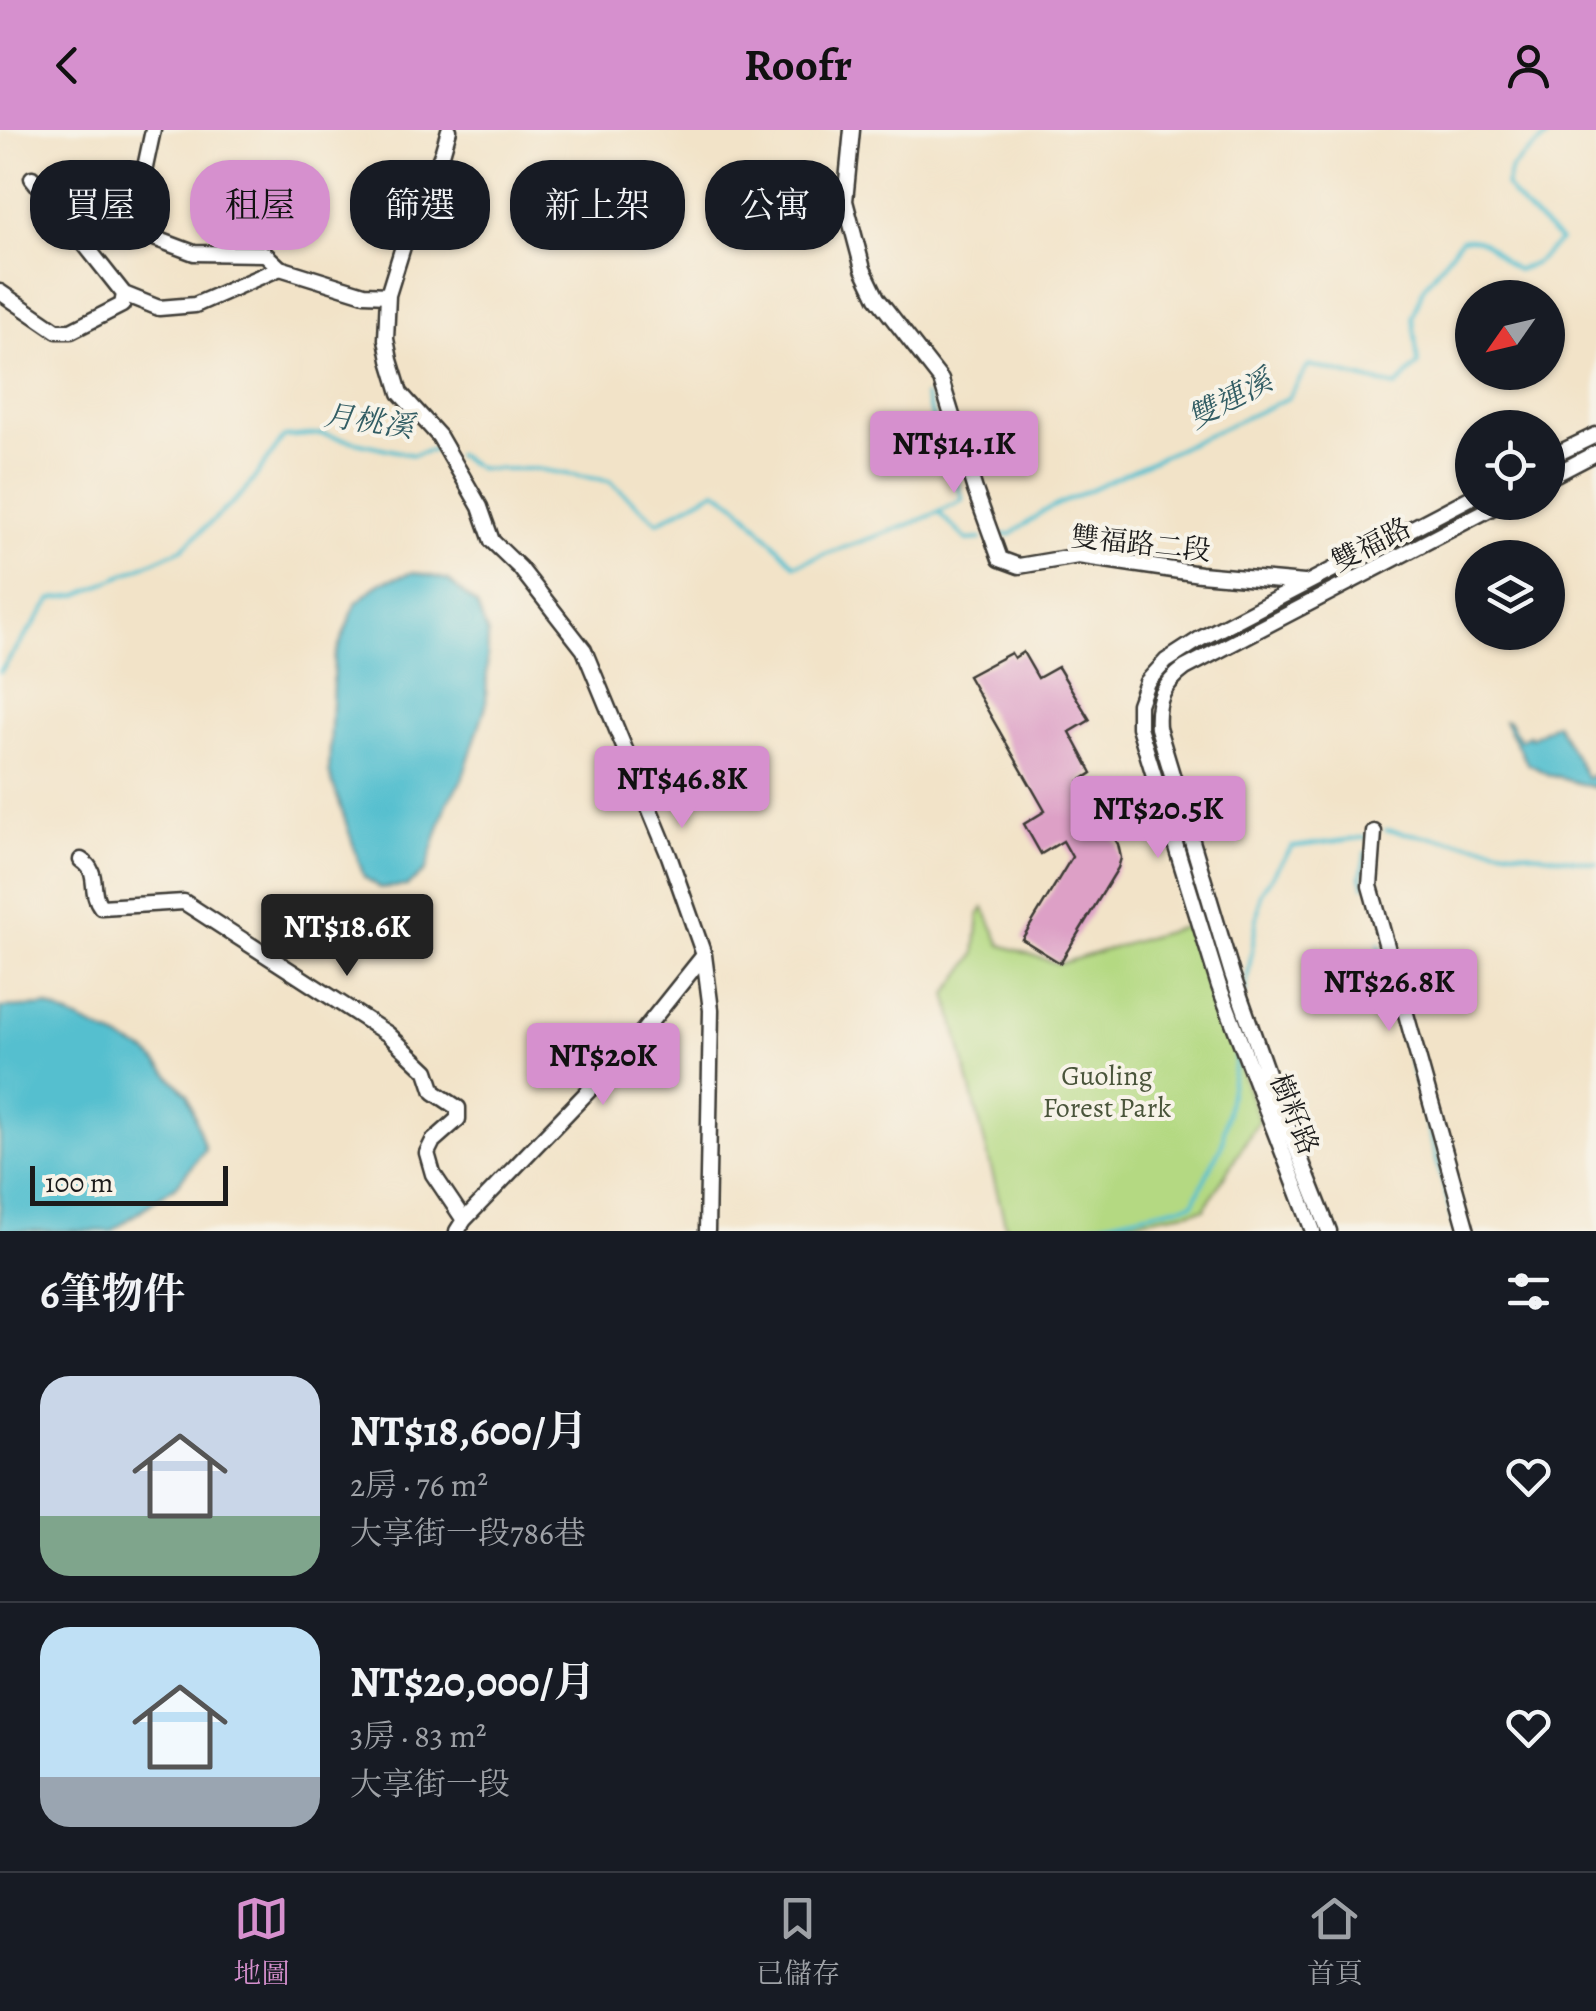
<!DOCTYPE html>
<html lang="zh-TW">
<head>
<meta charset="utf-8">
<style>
  body { margin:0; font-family:Alegreya,"Noto Serif TC",serif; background:#20242c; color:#f1f3f6; height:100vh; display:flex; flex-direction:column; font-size:38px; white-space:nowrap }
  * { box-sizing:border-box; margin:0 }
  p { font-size:32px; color:#9ea1a6 }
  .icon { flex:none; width:55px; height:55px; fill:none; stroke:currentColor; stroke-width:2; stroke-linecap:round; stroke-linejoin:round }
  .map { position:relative; height:1101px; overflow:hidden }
  .side { display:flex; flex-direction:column; background:#171b24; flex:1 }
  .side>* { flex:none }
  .banner { position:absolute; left:30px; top:30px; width:1000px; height:90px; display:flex; gap:20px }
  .needle { width:65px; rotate:236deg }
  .tools { position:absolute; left:1455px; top:150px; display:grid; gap:20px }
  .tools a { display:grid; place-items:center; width:110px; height:110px; border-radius:50%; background:#171b24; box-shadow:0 2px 8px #0004; font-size:50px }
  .scale { position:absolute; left:30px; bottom:25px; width:198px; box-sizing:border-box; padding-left:10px; border:5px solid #1c1c1c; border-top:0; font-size:28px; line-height:35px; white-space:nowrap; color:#1c1c1c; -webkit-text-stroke:8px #f7f3e8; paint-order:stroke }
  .price { position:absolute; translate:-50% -85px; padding:0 22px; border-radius:10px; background:#d690ce; color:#111; font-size:32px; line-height:65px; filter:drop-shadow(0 2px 5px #0008) }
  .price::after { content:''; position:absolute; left:50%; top:60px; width:30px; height:22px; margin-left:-15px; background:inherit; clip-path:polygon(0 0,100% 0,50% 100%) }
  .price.on { background:#222; color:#fff }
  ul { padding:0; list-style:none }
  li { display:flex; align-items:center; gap:30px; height:250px; padding:0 40px }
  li+li { border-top:2px solid #363941 }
  li span { display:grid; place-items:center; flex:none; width:280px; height:200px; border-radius:30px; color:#555 }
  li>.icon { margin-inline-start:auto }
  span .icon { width:120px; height:120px; fill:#fffc; stroke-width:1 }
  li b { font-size:42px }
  h2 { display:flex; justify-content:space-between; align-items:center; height:120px; padding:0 40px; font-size:42px }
  .tag { padding:0 35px; border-radius:40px; background:#171b24; box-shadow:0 2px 8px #0004; font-size:35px; line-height:90px }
  .tag.on { background:#d690ce; color:#111 }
  header { display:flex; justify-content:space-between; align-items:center; height:130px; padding:0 40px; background:#d690ce; color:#111; font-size:45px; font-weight:700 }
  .menu { display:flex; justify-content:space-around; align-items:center; height:140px; border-top:2px solid #363941; background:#171b24; font-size:28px; color:#9ea1a6 }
  .menu a { display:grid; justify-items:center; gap:5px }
  .menu .on { color:#d690ce }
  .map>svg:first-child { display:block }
</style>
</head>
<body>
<header><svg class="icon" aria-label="back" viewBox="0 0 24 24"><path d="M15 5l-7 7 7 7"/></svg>Roofr<svg class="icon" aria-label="person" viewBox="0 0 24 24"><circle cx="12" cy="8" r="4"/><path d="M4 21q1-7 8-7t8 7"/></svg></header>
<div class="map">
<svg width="1596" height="1101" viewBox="0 0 1596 1101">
  <rect width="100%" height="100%" fill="#f7f3e8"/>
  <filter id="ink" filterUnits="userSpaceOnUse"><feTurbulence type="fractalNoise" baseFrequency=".01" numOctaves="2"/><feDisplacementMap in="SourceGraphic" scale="20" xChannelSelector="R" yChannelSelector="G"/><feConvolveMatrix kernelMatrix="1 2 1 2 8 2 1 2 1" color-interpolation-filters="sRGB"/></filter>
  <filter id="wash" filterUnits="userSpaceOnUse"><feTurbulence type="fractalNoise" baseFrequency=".0048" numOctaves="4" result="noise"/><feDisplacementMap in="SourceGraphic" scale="40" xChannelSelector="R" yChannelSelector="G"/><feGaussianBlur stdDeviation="2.25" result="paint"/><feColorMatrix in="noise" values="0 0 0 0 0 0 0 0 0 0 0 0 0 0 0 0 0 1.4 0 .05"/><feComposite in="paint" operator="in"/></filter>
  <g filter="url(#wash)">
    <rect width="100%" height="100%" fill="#f2e3c8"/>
    <path fill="#b4d982" stroke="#687a4f" stroke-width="2.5" d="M984,778l17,37 58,19 131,-39 69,195 -55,89 -118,20 -79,2 -60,-237 28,-39 4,-40z"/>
    <path fill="#54bfcf" stroke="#386e76" stroke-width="2.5" d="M414,442l34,8 29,26 11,29 -2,70 -24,75 -15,23 -21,67 -19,16 -27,2 -16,-11 -35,-105 5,-113 22,-56 25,-21z
      M1504,591h5l11,19 9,-5 2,3 25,-15 31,55 9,-4v14l-47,-13 -22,-12z
      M47,876l100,46 41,43 17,54 -28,36 -65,46h-112v-223z"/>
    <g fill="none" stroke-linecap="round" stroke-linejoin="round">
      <path stroke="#54bfcf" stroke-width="4" d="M457,325l23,14h56l73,12 49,41 58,-32 23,16 56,59c56,-22 114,-36 168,-65l-38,-104
        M939,383l28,27 14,-1
        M1003,405l9,-1 30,-22 246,-114 21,-33 87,22 22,-23 -5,-47 10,-29 38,-49c32,-3 31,18 56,31l17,-6 26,-23c-18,-19 -40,-33 -54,-55l5,-18 44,-38
        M0,542l52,-73 27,-4 104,-47 62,-57 39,-54 37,-3 92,21 26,-7
        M1386,700l210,33
        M1364,756l-3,-9 5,-25
        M1379,814l77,287
        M1245,864l16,-102 31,-45 76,-10
        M1038,1101l44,-4 111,-24 29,-59 15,-95"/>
    </g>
    <g id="blocks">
      <path fill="#dda0c6" d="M1023,522l15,26 20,-11 32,53 -20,12 22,41 -12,8 38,63 3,14 -3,10 -58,95 -38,-24 50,-82 -9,-16 -22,13 -17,-30 21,-13 -77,-135 43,-23 3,5z"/>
    </g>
  </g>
  <g filter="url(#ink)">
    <use href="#blocks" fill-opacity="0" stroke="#3c3a36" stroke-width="2.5"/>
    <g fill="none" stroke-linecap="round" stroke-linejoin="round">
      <defs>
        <path id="street" d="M153,0l-12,56 -13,36 5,8 61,23 71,1 15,14
          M449,0l-7,24 -37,86 -17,55 -2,44 4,21 10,33 39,43 41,71 12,34 28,27 64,82 85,206 35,99 7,55 -4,221
          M852,0l-7,71 18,68 14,29 64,82 34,110 25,69 19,7 59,-10 122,18 104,9
          M32,48l92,116 35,14 36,-3 85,-37 84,26 24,1
          M0,162l57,39h14l51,-26 2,-11
          M1548,328l48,-23
          M1548,348l48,-25
          M1374,702l-4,54 97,345
          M81,730c20,12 7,31 20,47l83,-5 204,132 39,37 7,21 24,16v11l-25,22 -6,12 6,21 31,46
          M457,1101l7,-11 164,-170 76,-95
          M1313,1101l-94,-245 -80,-259v-23l8,-22 19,-21 34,-22 272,-142
          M1329,1101l-58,-147 -39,-110 -74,-246c-2,-27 5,-44 27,-60l318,-166"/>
      </defs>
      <use href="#street" stroke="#3c3a36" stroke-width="19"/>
      <use href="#street" stroke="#fff" stroke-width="14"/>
    </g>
  </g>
  <g text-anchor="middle" stroke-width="8" stroke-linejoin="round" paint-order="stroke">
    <g font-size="28" fill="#1c1c1c" stroke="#f7f3e8">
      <text transform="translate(1141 413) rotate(6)" y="10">雙福路二段</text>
      <text transform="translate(1371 414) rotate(-27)" y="10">雙福路</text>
      <text transform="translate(1295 984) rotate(68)" y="10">樹籽路</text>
    </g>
    <g font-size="28" fill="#4a553b" stroke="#f7f3e8">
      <text x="1107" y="955">Guoling<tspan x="1107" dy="32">Forest Park</tspan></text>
    </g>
    <g font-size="30" font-style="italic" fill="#325d64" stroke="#f7f3e8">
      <text transform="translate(1230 269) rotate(-28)" y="10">雙連溪</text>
      <text transform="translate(369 291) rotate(8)" y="10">月桃溪</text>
    </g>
  </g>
</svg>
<div class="tools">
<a><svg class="needle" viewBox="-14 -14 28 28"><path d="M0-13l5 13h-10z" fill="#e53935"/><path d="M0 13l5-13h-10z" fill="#9ea1a6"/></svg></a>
<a><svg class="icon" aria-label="locate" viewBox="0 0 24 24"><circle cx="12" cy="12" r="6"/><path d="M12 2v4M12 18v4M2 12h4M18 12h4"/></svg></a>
<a><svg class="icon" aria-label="layers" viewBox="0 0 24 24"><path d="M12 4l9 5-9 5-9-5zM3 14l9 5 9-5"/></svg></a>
</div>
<div class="scale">100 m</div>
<b class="price" style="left:954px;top:366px">NT$14.1K</b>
<b class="price" style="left:682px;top:701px">NT$46.8K</b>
<b class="price" style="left:1158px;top:731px">NT$20.5K</b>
<b class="price on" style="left:347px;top:849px">NT$18.6K</b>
<b class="price" style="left:1389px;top:904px">NT$26.8K</b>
<b class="price" style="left:603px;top:978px">NT$20K</b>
<div class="banner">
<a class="tag">買屋</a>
<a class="tag on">租屋</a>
<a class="tag">篩選</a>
<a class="tag">新上架</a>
<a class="tag">公寓</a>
</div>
</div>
<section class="side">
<h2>6筆物件<svg class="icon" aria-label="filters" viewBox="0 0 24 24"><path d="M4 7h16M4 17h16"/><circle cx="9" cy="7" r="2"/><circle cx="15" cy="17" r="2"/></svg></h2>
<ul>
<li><span style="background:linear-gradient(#c9d6e8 70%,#7fa58c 0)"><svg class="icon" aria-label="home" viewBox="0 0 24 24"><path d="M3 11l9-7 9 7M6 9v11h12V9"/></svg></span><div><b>NT$18,600/月</b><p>2房 · 76 m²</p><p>大享街一段786巷</p></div><svg class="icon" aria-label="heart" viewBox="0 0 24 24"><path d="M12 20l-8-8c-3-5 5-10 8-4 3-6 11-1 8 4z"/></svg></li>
<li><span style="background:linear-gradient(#bfe0f5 75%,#9aa5b1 0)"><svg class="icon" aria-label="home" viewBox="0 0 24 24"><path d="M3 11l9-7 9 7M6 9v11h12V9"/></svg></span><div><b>NT$20,000/月</b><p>3房 · 83 m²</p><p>大享街一段</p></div><svg class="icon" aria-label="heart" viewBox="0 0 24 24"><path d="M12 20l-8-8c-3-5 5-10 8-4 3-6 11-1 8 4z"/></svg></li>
</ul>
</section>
<nav class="menu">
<a class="on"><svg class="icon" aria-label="map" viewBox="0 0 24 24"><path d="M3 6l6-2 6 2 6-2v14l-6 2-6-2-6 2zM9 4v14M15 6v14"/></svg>地圖</a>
<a><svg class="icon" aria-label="saved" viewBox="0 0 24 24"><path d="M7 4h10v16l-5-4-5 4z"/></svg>已儲存</a>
<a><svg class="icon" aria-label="home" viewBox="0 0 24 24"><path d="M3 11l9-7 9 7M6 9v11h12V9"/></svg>首頁</a>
</nav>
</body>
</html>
